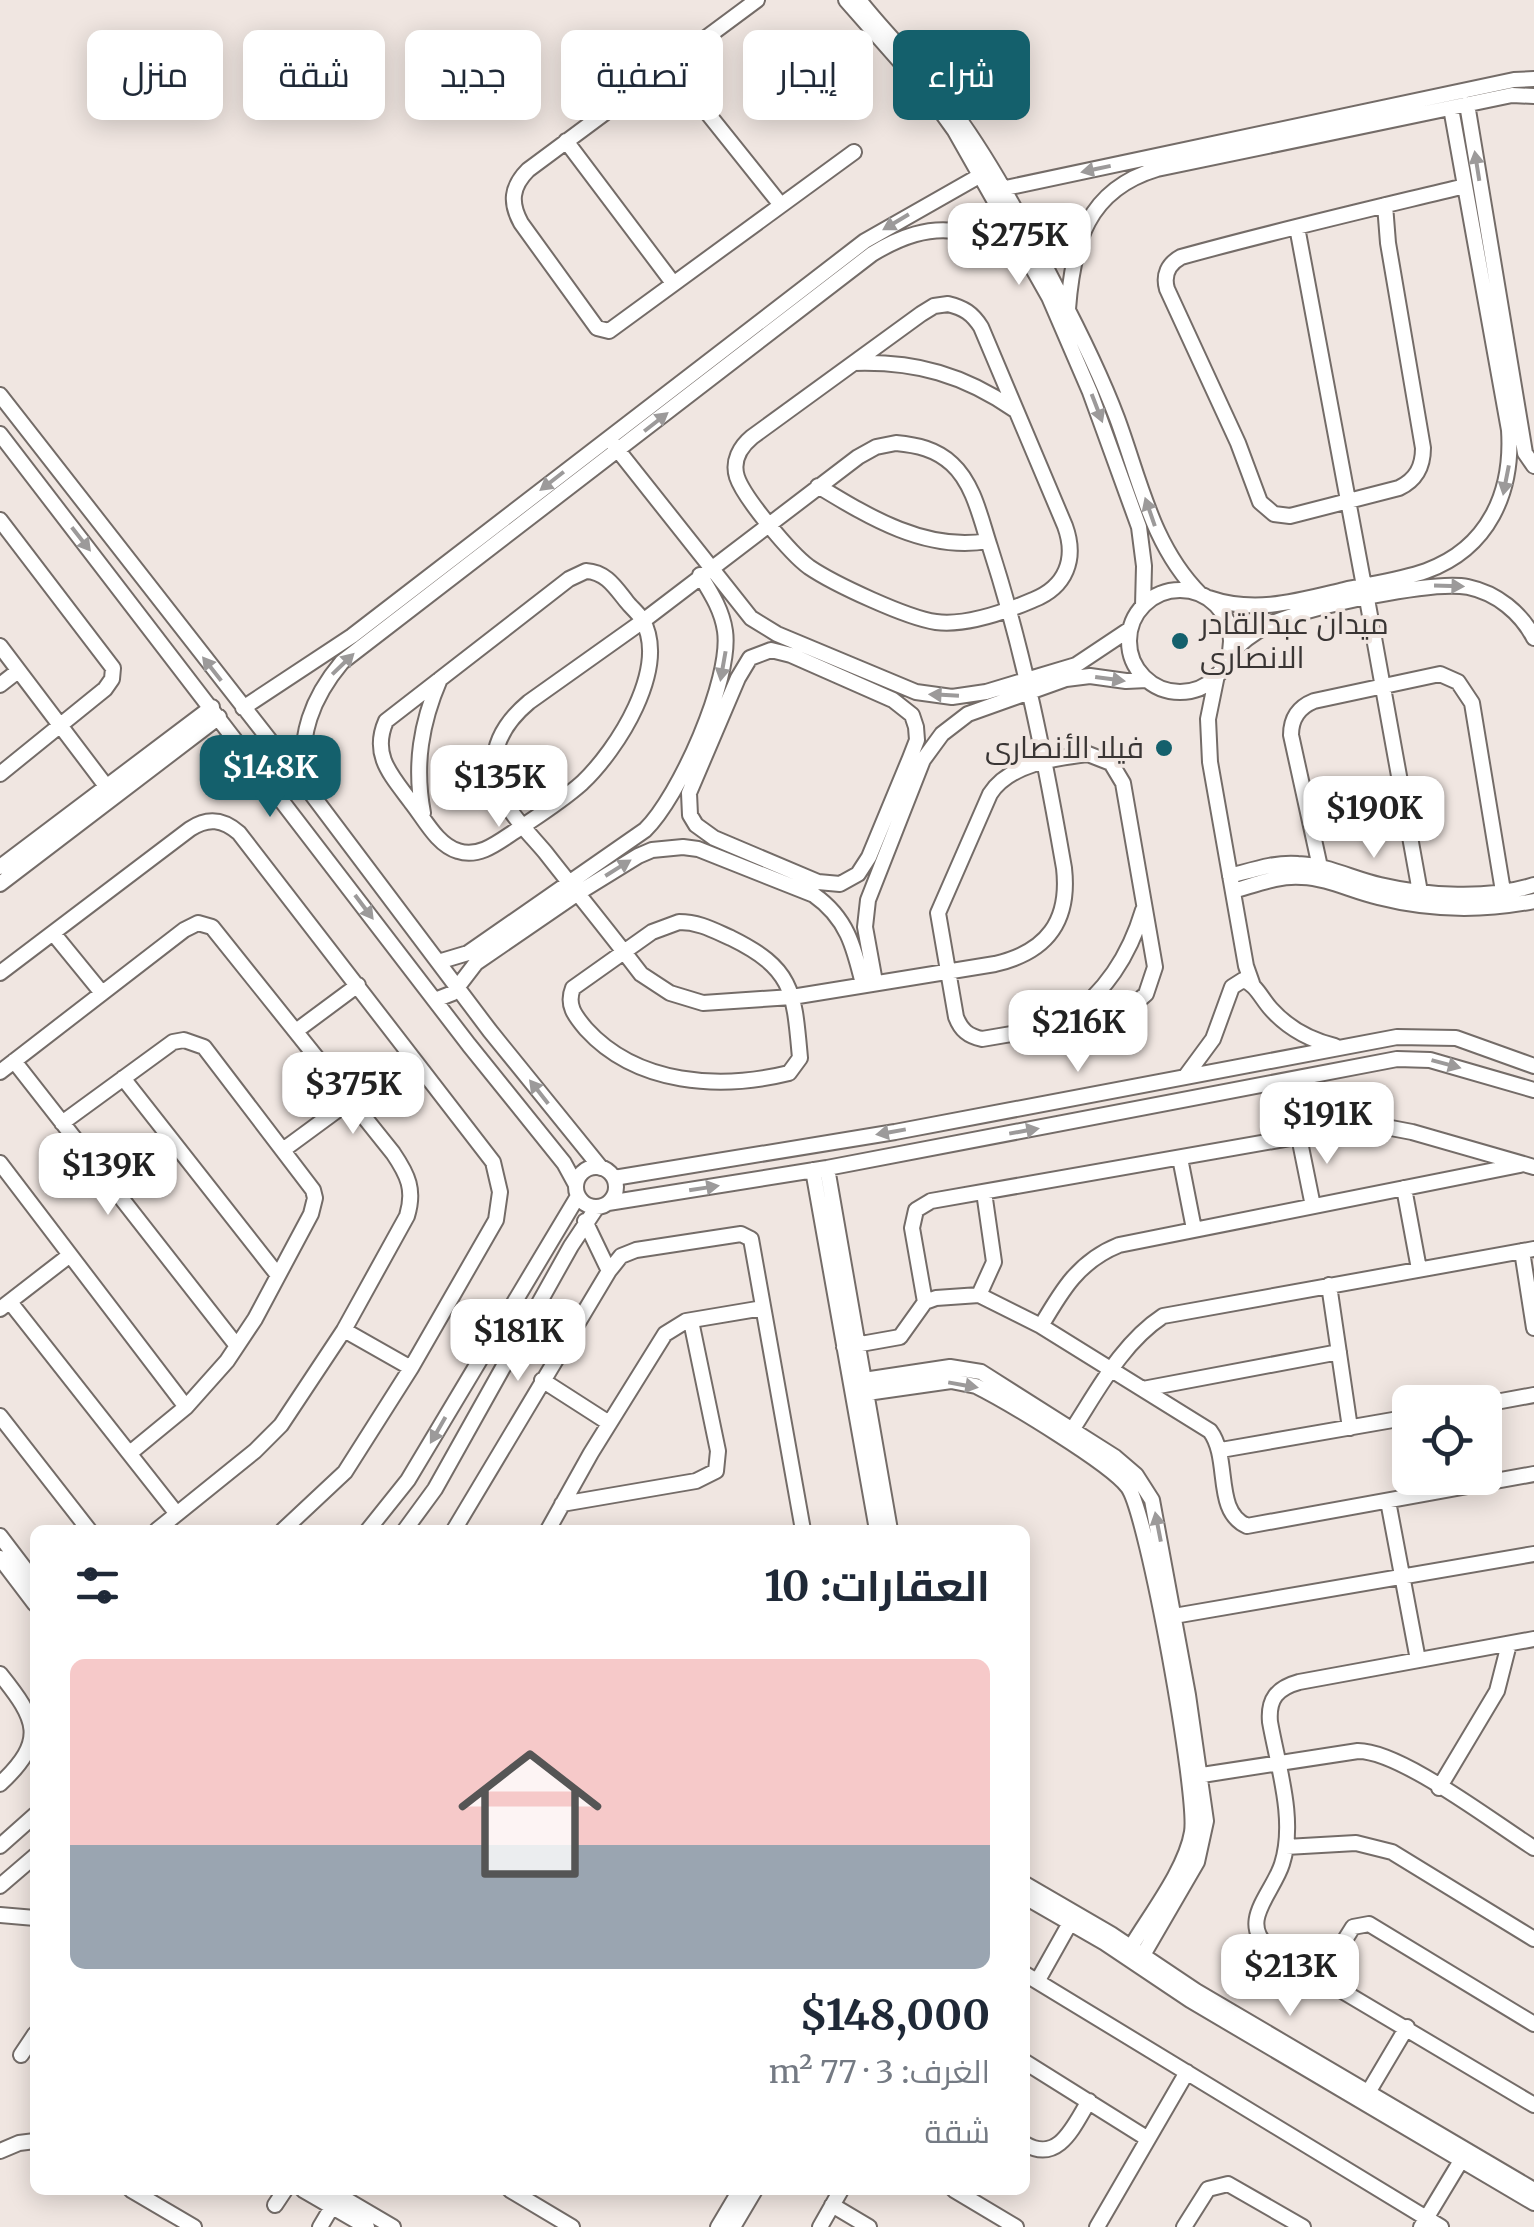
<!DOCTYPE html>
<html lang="ar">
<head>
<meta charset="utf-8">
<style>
  body { margin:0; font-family:Merriweather,Cairo,serif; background:#f2f2f3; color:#1f2937; direction:rtl; height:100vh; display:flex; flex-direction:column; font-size:38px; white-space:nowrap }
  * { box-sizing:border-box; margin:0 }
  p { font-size:32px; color:#747a83 }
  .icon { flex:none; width:55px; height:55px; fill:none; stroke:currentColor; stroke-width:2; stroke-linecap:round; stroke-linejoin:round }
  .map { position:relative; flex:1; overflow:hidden; direction:ltr }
  .drawer { position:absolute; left:30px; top:1525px; width:1000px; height:670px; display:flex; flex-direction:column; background:#fff; border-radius:15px; box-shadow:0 5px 25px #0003; direction:rtl }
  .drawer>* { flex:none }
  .banner { position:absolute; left:30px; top:30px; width:1000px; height:90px; direction:rtl; display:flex; gap:20px }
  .fabs { position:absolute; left:1392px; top:1385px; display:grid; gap:20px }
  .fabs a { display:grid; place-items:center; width:110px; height:110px; border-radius:15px; background:#fff; box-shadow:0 5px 25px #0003; font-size:50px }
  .price { position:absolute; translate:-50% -85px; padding:0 22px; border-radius:20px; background:#fff; color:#222; font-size:32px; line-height:65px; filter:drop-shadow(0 2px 5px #0008) }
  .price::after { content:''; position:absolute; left:50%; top:60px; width:30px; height:22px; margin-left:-15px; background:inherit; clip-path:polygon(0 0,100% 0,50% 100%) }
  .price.current { background:#14606c; color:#fff }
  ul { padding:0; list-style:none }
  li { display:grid; align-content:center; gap:20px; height:530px; padding:0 40px }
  li span { display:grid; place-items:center; height:310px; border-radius:15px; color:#555 }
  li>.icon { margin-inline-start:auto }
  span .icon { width:180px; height:180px; fill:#fffc; stroke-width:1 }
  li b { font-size:42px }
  h2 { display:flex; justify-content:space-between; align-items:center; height:120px; padding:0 40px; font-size:42px }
  .pill { padding:0 35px; border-radius:15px; background:#fff; box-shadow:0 5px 25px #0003; font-size:35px; line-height:90px }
  .pill.current { background:#14606c; color:#fff }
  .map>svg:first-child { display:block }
</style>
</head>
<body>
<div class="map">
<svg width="1534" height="2227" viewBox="0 0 1534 2227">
  <rect width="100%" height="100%" fill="#f0e6e1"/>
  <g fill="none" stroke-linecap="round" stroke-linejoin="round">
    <defs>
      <path id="minor" d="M757,0l-229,170c-17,17 -18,33 -7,53l76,105 12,3 245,-179
        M846,0l81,92 28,39 94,166 41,95 49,135 5,39 -1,40
        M859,0c28,36 62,67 89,104 42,55 76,121 108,183 22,42 44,86 61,131 23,62 35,128 83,176
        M669,65l112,140
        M1467,104l58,349 9,13
        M566,141l107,142
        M1001,189l513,-109 20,-1
        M1385,205l3,38 35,205c0,19 -7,32 -24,40l-109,28 -16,-2 -14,-12 -22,-59 -71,-154c-4,-14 1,-25 14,-32 94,-26 189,-48 284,-71
        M1297,227l67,359
        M948,304c16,4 24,9 33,23l84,199c12,33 1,61 -32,74 -28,12 -66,26 -97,22 -29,-4 -102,-38 -127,-55 -18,-13 -65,-69 -72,-90 -5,-16 3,-30 15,-40l169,-123 13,-8z
        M1068,309c5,-66 19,-119 89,-140l355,-74 22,1
        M854,363c62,-2 110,12 161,47
        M0,395l304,389 186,247 111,137
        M0,434l469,611 95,118 12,22
        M896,443c21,2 40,6 56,21 22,20 29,56 38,83 34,105 55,212 74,321 6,53 -17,84 -69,96l-203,33 -89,6 -33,-10 -29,-19c-31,-41 -64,-81 -96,-122 -17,-20 -41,-43 -48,-69 -9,-33 7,-60 32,-81l114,-81 215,-164 18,-10z
        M613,444l138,174 26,16 139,58 36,5 34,-5 90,-27 54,-36
        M818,486c51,31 108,66 170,55
        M0,520l113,148 -1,11 -7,10 -105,85
        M586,571c20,1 29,16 41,31 4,5 11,11 15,17 28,49 -25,131 -60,164 -19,17 -41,31 -62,45 -18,11 -39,31 -62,23 -21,-6 -34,-33 -47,-49 -20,-27 -40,-47 -25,-81l183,-142z
        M1129 641a51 51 0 1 1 102 0a51 51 0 1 1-102 0Z
        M1209,598c46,16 89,3 135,-8 27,-6 56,-10 82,-19 63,-23 87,-79 83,-141l-58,-322
        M1367,599l53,293
        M0,646l106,140
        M771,650l20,5 102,45 19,15 4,12 1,13 -7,18 -41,99 -11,17 -18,10 -22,-2 -104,-44 -18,-13 -6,-10 -1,-22 49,-115 12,-20z
        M1228,657c14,-17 30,-28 50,-36 37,-15 154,-41 190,-34 29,6 53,26 66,51
        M1217,675l-9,44 2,43 36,204 6,17
        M0,685l18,-14
        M243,708l109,-72 513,-395 116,-66
        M1088,754l23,9 12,20 32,184 -9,27 -22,19 -14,4 -128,22c-14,-3 -21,-9 -26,-22l-18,-104 52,-119c19,-30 65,-36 98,-40z
        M304,783c-5,-48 7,-84 38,-121l530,-408c63,-38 99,-27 159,9
        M423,813c-9,-48 -2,-90 17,-134
        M0,867l212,-160
        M1320,867l-29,-132c0,-17 8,-28 23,-34l126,-27 18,8 14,21 31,188
        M1230,876c23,-6 45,-14 68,-12 29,1 55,15 82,21 47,11 108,15 154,0
        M0,884l219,-167
        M1233,891c22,-6 45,-16 69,-14 26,1 50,14 76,20 51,13 105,14 156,4
        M679,922c20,0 34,8 52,16 63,31 63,54 69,120l-11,15c-69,17 -152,12 -203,-44 -11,-13 -20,-24 -13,-41l79,-56z
        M53,933l49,60
        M438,962l30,-9 177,-123c34,-33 87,-151 80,-199 -3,-21 -14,-38 -25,-56
        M0,973l190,-144c18,-12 33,-10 49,4l254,329 7,30 -4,28 -85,148 -66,104 -62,58
        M875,982l-10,-55 3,-27 55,-140 19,-26 26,-20 98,-35 24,-3 36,5 21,-1
        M435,1000l18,-7 23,-30 102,-70 60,-37 14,-6 31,-3 15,2 116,46c33,23 40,52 49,89
        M1066,1021c39,-29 63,-64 77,-111
        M296,1031l62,-46
        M14,1061l223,285
        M0,1072l184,-142 14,-7 14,4 181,226c15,22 22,37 14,63l-63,114 -63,95 -26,26 -98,79
        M1185,1077l28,-38 19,-52 11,-7c13,4 18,18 28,29 17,19 39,31 64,37
        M123,1078l154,196
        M62,1123l111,-81 11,-2 20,7 109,143 2,8 -4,16 -56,105 -28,42 -41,46 -56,46
        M1299,1137l14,69
        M283,1150l68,-50
        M1180,1158l14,71
        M0,1163l186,244
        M576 1187a20 20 0 1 1 40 0a20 20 0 1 1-40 0Z
        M827,1168l63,362
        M813,1170l64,360
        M614,1178l281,-46 502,-95 59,1 78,28
        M1404,1188l15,81
        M608,1203l219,-35 570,-109 33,1 104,30
        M585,1221l24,50
        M1522,1251l12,77
        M1329,1285l21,143
        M979,1295l15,-33 -10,-70
        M10,1302l167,212
        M925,1302l-13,-74 4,-18 15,-9 439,-77 42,8 122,35
        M0,1309l70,-54
        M1041,1326c21,-36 38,-65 78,-81l401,-80
        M344,1330l67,38
        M844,1347l56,-10 25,-35 11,-4 43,-3 62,31 169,105c21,28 3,80 37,95l287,-52
        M542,1380l67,43
        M864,1380l86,-13 31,5 134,85 21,18 16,25 36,195 18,126 -9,41 -54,93
        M1143,1389l196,-37
        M867,1393l84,-12 25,5c30,15 134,77 152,101 20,28 70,308 64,345 -6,37 -42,83 -61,115
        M1485,1404l49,-9
        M0,1416l89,114
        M1072,1430c26,-40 50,-87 91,-114l371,-67
        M1221,1450l189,-33
        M1388,1501l30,159
        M562,1504l134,-23 20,-10 2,-20 -27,-130
        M368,1530l40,-50 170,-284
        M405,1530l30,-41 136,-243 26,-39
        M454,1530l155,-259 12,-15 15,-6 105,-16 10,5 52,291
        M548,1530l43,-77 74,-119 21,-13 77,-13
        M0,1536l35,46
        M0,1558l35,46
        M1174,1616l360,-62
        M1534,1639l-235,43c-22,6 -31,17 -29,40 8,45 26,98 12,142 -9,29 -45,59 -12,84l264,157
        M0,1674c37,46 47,66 0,110
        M1202,1775l156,-24c43,0 136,72 176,97
        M1439,1788l58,-97 12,-47
        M0,1846l35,-31
        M1286,1847l70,-4 36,9 142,87
        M1025,1884l86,50 85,57 338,199
        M0,1886l35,-30
        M1025,1897l80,46 85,57 344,203
        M0,1915l35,3
        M1025,1974l416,253
        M1321,1978l32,-51 16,-3 165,100
        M1038,1980l32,-57
        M21,2055l14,-21
        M1025,2062l123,77
        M1369,2091l38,-64
        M1025,2144c34,20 49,-19 64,-43
        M0,2151l19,-8 16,-2
        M131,2190l63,37
        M303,2190l64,37
        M330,2190l63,37
        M510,2190l62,37
        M954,2190l62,37
        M275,2205l10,-15
        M832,2205l37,22
        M320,2227l16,-27
        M718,2227l22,-37
        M733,2227l22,-37
        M820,2227l21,-37
        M1097,2227l90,-155
        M1184,2227l24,-38 20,-5 75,43
        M1421,2227l41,-68"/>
    </defs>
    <use href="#minor" stroke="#746c68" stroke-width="18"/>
    <use href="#minor" stroke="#fff" stroke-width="14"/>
  </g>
  <defs><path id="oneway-solid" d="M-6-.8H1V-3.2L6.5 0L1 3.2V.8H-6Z" transform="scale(2.5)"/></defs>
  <g fill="#9c9a9a">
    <use href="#oneway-solid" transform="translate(1477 166) rotate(-99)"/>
    <use href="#oneway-solid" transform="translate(1096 169) rotate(168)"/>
    <use href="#oneway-solid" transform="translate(896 222) rotate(149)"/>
    <use href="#oneway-solid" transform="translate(1097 408) rotate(69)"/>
    <use href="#oneway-solid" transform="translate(656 422) rotate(-38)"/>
    <use href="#oneway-solid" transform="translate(1506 480) rotate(101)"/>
    <use href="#oneway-solid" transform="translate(552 481) rotate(142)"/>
    <use href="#oneway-solid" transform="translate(1150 512) rotate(-109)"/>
    <use href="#oneway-solid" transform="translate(81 539) rotate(52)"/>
    <use href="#oneway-solid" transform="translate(1449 586) rotate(2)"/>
    <use href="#oneway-solid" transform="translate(343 664) rotate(-44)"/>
    <use href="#oneway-solid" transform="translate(723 666) rotate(100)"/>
    <use href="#oneway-solid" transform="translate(212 669) rotate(-128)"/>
    <use href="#oneway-solid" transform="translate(1110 679) rotate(8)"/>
    <use href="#oneway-solid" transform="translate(944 695) rotate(-177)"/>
    <use href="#oneway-solid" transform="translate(618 868) rotate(-32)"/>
    <use href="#oneway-solid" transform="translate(364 907) rotate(53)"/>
    <use href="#oneway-solid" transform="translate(1446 1064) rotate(15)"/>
    <use href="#oneway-solid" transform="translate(539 1092) rotate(-128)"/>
    <use href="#oneway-solid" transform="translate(1024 1131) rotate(-10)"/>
    <use href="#oneway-solid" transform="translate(891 1132) rotate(170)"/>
    <use href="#oneway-solid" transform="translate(704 1188) rotate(-9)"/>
    <use href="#oneway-solid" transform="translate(963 1385) rotate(10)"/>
    <use href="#oneway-solid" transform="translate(438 1430) rotate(120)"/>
    <use href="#oneway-solid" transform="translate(1158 1527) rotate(-101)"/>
  </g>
  <g fill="#14606c" stroke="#f0e6e1" stroke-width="4">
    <circle cx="1180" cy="641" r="10"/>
    <circle cx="1164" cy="748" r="10"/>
  </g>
  <g text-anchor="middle" stroke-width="8" stroke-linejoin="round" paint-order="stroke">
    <g font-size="30" fill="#393534" stroke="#f0e6e1" text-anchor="start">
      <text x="1200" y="634">ميدان عبدالقادر<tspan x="1200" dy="34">الانصارى</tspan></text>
      <text x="1144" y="758" text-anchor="end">فيلا الأنصارى</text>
    </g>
  </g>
</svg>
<div class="fabs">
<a><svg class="icon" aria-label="locate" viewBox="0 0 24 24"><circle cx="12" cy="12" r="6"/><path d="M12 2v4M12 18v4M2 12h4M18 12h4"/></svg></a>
</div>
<b class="price" style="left:1019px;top:288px">$275K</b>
<b class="price current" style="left:270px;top:820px">$148K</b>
<b class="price" style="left:499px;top:830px">$135K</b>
<b class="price" style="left:1374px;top:861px">$190K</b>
<b class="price" style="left:1078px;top:1075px">$216K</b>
<b class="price" style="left:353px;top:1137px">$375K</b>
<b class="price" style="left:1327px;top:1167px">$191K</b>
<b class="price" style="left:108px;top:1218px">$139K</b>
<b class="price" style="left:518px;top:1384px">$181K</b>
<b class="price" style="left:1290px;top:2019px">$213K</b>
<div class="banner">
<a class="pill current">شراء</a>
<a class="pill">إيجار</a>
<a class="pill">تصفية</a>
<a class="pill">جديد</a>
<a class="pill">شقة</a>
<a class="pill">منزل</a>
</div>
<section class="drawer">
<h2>العقارات: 10<svg class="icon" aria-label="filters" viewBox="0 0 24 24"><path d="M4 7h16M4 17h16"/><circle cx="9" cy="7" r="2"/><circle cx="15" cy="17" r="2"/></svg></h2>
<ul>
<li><span style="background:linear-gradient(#f6c9c9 60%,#9aa5b1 0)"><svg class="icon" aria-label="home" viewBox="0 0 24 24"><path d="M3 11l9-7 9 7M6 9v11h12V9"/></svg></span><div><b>$148,000</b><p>الغرف: 3 · 77 m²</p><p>شقة</p></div></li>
</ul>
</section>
</div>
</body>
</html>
